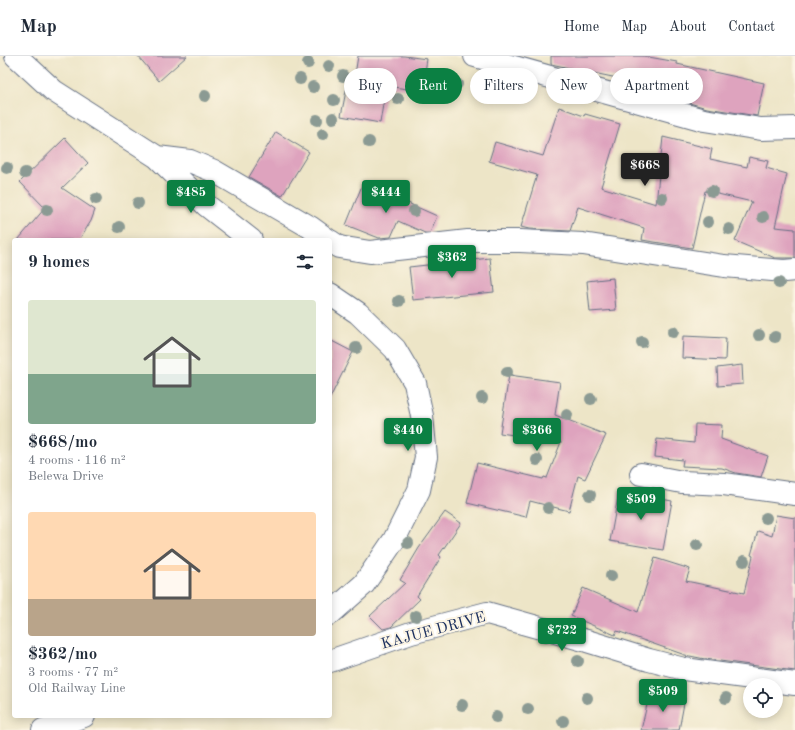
<!DOCTYPE html>
<html lang="en">
<head>
<meta charset="utf-8">
<style>
  body { margin:0; font-family:"Old Standard TT",serif; background:#f6f6f7; color:#1f2937; height:100vh; display:flex; flex-direction:column; font-size:15px; white-space:nowrap }
  * { box-sizing:border-box; margin:0 }
  p { font-size:13px; color:#747a83 }
  .icon { flex:none; width:22px; height:22px; fill:none; stroke:currentColor; stroke-width:2; stroke-linecap:round; stroke-linejoin:round }
  .map { position:relative; flex:1; overflow:hidden }
  .drawer { position:absolute; left:12px; top:182px; width:320px; height:480px; display:flex; flex-direction:column; background:#fff; border-radius:4px; box-shadow:0 2px 10px #0003 }
  .drawer>* { flex:none }
  .banner { position:absolute; left:344px; top:12px; width:380px; height:36px; display:flex; gap:8px }
  .buttons { position:absolute; left:743px; top:622px; display:grid; gap:8px }
  .buttons a { display:grid; place-items:center; width:40px; height:40px; border-radius:50%; background:#fff; box-shadow:0 2px 10px #0003; font-size:20px }
  .price { position:absolute; translate:-50% -34px; padding:0 9px; border-radius:4px; background:#0b8043; color:#fff; font-size:13px; line-height:26px; filter:drop-shadow(0 1px 2px #0008) }
  .price::after { content:''; position:absolute; left:50%; top:24px; width:12px; height:9px; margin-left:-6px; background:inherit; clip-path:polygon(0 0,100% 0,50% 100%) }
  .price.current { background:#222; color:#fff }
  ul { padding:0; list-style:none }
  li { display:grid; align-content:center; gap:8px; height:212px; padding:0 16px }
  li span { display:grid; place-items:center; height:124px; border-radius:4px; color:#555 }
  li>.icon { margin-inline-start:auto }
  span .icon { width:72px; height:72px; fill:#fffc; stroke-width:1 }
  li b { font-size:17px }
  h2 { display:flex; justify-content:space-between; align-items:center; height:48px; padding:0 16px; font-size:17px }
  .pill { padding:0 14px; border-radius:18px; background:#fff; box-shadow:0 2px 10px #0003; font-size:14px; line-height:36px }
  .pill.current { background:#0b8043; color:#fff }
  header { display:flex; align-items:center; gap:24px; box-sizing:border-box; height:56px; padding:0 20px; background:#fff; border-bottom:1px solid #e0e1e3 }
  header strong { font-size:19px }
  nav { display:flex; gap:22px; margin-inline-start:auto; font-size:14px }
  .map>svg:first-child { display:block }
</style>
</head>
<body>
<header>
<strong>Map</strong>
<nav><a>Home</a><a>Map</a><a>About</a><a>Contact</a></nav>
</header>
<div class="map">
<svg width="795" height="674" viewBox="0 0 795 674">
  <rect width="100%" height="100%" fill="#fcf5e5"/>
  <filter id="ink" filterUnits="userSpaceOnUse"><feTurbulence type="fractalNoise" baseFrequency=".025" numOctaves="2"/><feDisplacementMap in="SourceGraphic" scale="8" xChannelSelector="R" yChannelSelector="G"/><feConvolveMatrix kernelMatrix="1 2 1 2 8 2 1 2 1" color-interpolation-filters="sRGB"/></filter>
  <filter id="wash" filterUnits="userSpaceOnUse"><feTurbulence type="fractalNoise" baseFrequency=".012" numOctaves="4" result="noise"/><feDisplacementMap in="SourceGraphic" scale="16" xChannelSelector="R" yChannelSelector="G"/><feGaussianBlur stdDeviation="0.9" result="paint"/><feColorMatrix in="noise" values="0 0 0 0 0 0 0 0 0 0 0 0 0 0 0 0 0 1.4 0 .05"/><feComposite in="paint" operator="in"/></filter>
  <g filter="url(#wash)">
    <rect width="100%" height="100%" fill="#ede5c7"/>
    <g id="blocks">
      <path fill="#dea3be" d="M138,0h49l-28,25z
        M358,0h46l23,3 -2,13 23,6 -5,16 -57,-8 -6,37 -39,-7 6,-30 6,1z
        M551,0h92l34,6v2l87,19 -7,33 -50,-8 -86,-24 1,-5 -71,-15z
        M559,51l25,9 1,-2 35,10 -19,63 55,17 7,-67 49,12 -2,10 37,8 2,-10 19,4 -2,7 21,6 -12,53 20,2v29h-20l-40,-17 17,-39 -47,-11 -13,57 -50,-8 2,-12 -66,-21 -8,24 -41,-2 -8,-2 16,-52 -48,-14 6,-19 48,14z
        M276,76l33,20 -27,44 -33,-19z
        M65,82l23,25 -26,25 33,22 -4,11 -12,19h-61l27,-32 -25,-26z
        M363,127l74,33 -7,17h-5l-27,-12 -7,16 -12,1 -33,-13z
        M490,202l4,34 -81,8 -4,-33z
        M613,222l3,32 -26,2 -3,-31z
        M683,280l43,2 -1,22 -43,-2z
        M330,284l23,12 -23,46z
        M742,309l1,19 -25,2 -1,-18z
        M509,319l51,7 -5,33 51,20 -21,44 -7,-3 -9,35 -39,-10 -4,16 -59,-14 10,-40 66,16 1,-2 3,1 14,-36 -61,-9z
        M695,368l27,1 -1,14 47,17 -7,21 -25,-4 -14,-5 -40,-2 1,-6 -28,-3 2,-18 37,4z
        M619,435l53,10 -9,49 -53,-9z
        M445,456l16,11 -22,32 2,2 -24,39 3,3 -29,28 -8,2 -13,-13 35,-33 -5,-3 19,-32z
        M776,459l19,3v153l-90,-12 -20,-4 -68,-24 -2,4 -44,-19 12,-28 55,24 17,-54 35,11 -4,12 58,12 9,-37 -2,-1 7,-24 14,5z
        M650,636l17,4v-1l18,3 -6,32h-38z"/>
    </g>
  </g>
  <g filter="url(#ink)">
    <use href="#blocks" fill-opacity="0" stroke="#646f83" stroke-width="1"/>
    <g fill="none" stroke-linecap="round" stroke-linejoin="round">
      <defs>
        <path id="street" d="M16,0l38,35 103,66 49,48 45,35
          M475,0l229,64 57,9 34,-1
          M157,101l33,4 24,10 96,56 18,13
          M330,185l9,6 31,5 98,-11h52l63,3 141,22 60,5 11,-1
          M330,238l28,19 37,36 20,34 7,33 4,41 -7,33 -25,50 -30,44 -34,30
          M641,418l41,8 42,2 71,10
          M330,605l81,-28 76,-20 100,28 62,19 35,9 111,15
          M43,674l41,-14"/>
      </defs>
      <use href="#street" stroke="#646f83" stroke-width="24"/>
      <use href="#street" stroke="#fff" stroke-width="22"/>
    </g>
    <g fill="#8b9a93">
      <circle cx="308" cy="7" r="6"/>
      <circle cx="329" cy="10" r="6"/>
      <circle cx="343" cy="20" r="6"/>
      <circle cx="300" cy="23" r="6"/>
      <circle cx="457" cy="28" r="6"/>
      <circle cx="313" cy="31" r="6"/>
      <circle cx="205" cy="40" r="6"/>
      <circle cx="398" cy="43" r="6"/>
      <circle cx="334" cy="44" r="6"/>
      <circle cx="333" cy="62" r="6"/>
      <circle cx="317" cy="64" r="6"/>
      <circle cx="323" cy="78" r="6"/>
      <circle cx="369" cy="86" r="6"/>
      <circle cx="7" cy="112" r="6"/>
      <circle cx="25" cy="117" r="6"/>
      <circle cx="712" cy="135" r="6"/>
      <circle cx="662" cy="142" r="6"/>
      <circle cx="96" cy="143" r="6"/>
      <circle cx="138" cy="147" r="6"/>
      <circle cx="47" cy="154" r="6"/>
      <circle cx="414" cy="155" r="6"/>
      <circle cx="763" cy="161" r="6"/>
      <circle cx="708" cy="166" r="6"/>
      <circle cx="119" cy="171" r="6"/>
      <circle cx="729" cy="173" r="6"/>
      <circle cx="779" cy="227" r="6"/>
      <circle cx="399" cy="245" r="6"/>
      <circle cx="673" cy="276" r="6"/>
      <circle cx="759" cy="279" r="6"/>
      <circle cx="775" cy="281" r="6"/>
      <circle cx="642" cy="286" r="6"/>
      <circle cx="356" cy="292" r="6"/>
      <circle cx="507" cy="316" r="6"/>
      <circle cx="482" cy="342" r="6"/>
      <circle cx="591" cy="343" r="6"/>
      <circle cx="567" cy="359" r="6"/>
      <circle cx="537" cy="404" r="6"/>
      <circle cx="590" cy="439" r="6"/>
      <circle cx="548" cy="452" r="6"/>
      <circle cx="766" cy="462" r="6"/>
      <circle cx="408" cy="487" r="6"/>
      <circle cx="697" cy="489" r="6"/>
      <circle cx="744" cy="505" r="6"/>
      <circle cx="611" cy="520" r="6"/>
      <circle cx="416" cy="560" r="6"/>
      <circle cx="578" cy="605" r="6"/>
      <circle cx="587" cy="642" r="6"/>
      <circle cx="726" cy="642" r="6"/>
      <circle cx="462" cy="649" r="6"/>
      <circle cx="528" cy="653" r="6"/>
      <circle cx="496" cy="661" r="6"/>
      <circle cx="563" cy="665" r="6"/>
    </g>
  </g>
  <g text-anchor="middle" stroke-width="4" stroke-linejoin="round" paint-order="stroke">
    <g font-size="15" fill="#1b2f5e" stroke="#fcf5e5">
      <text transform="translate(433 574) rotate(-15)" y="5">KAJUE DRIVE</text>
    </g>
  </g>
</svg>
<div class="buttons">
<a><svg class="icon" aria-label="locate" viewBox="0 0 24 24"><circle cx="12" cy="12" r="6"/><path d="M12 2v4M12 18v4M2 12h4M18 12h4"/></svg></a>
</div>
<b class="price current" style="left:645px;top:131px">$668</b>
<b class="price" style="left:191px;top:158px">$485</b>
<b class="price" style="left:386px;top:158px">$444</b>
<b class="price" style="left:452px;top:223px">$362</b>
<b class="price" style="left:408px;top:396px">$440</b>
<b class="price" style="left:537px;top:396px">$366</b>
<b class="price" style="left:641px;top:465px">$509</b>
<b class="price" style="left:562px;top:596px">$722</b>
<b class="price" style="left:663px;top:657px">$509</b>
<div class="banner">
<a class="pill">Buy</a>
<a class="pill current">Rent</a>
<a class="pill">Filters</a>
<a class="pill">New</a>
<a class="pill">Apartment</a>
</div>
<section class="drawer">
<h2>9 homes<svg class="icon" aria-label="filters" viewBox="0 0 24 24"><path d="M4 7h16M4 17h16"/><circle cx="9" cy="7" r="2"/><circle cx="15" cy="17" r="2"/></svg></h2>
<ul>
<li><span style="background:linear-gradient(#dfe7d0 60%,#7fa58c 0)"><svg class="icon" aria-label="home" viewBox="0 0 24 24"><path d="M3 11l9-7 9 7M6 9v11h12V9"/></svg></span><div><b>$668/mo</b><p>4 rooms · 116 m²</p><p>Belewa Drive</p></div></li>
<li><span style="background:linear-gradient(#ffd9b3 70%,#b9a48a 0)"><svg class="icon" aria-label="home" viewBox="0 0 24 24"><path d="M3 11l9-7 9 7M6 9v11h12V9"/></svg></span><div><b>$362/mo</b><p>3 rooms · 77 m²</p><p>Old Railway Line</p></div></li>
</ul>
</section>
</div>
</body>
</html>
